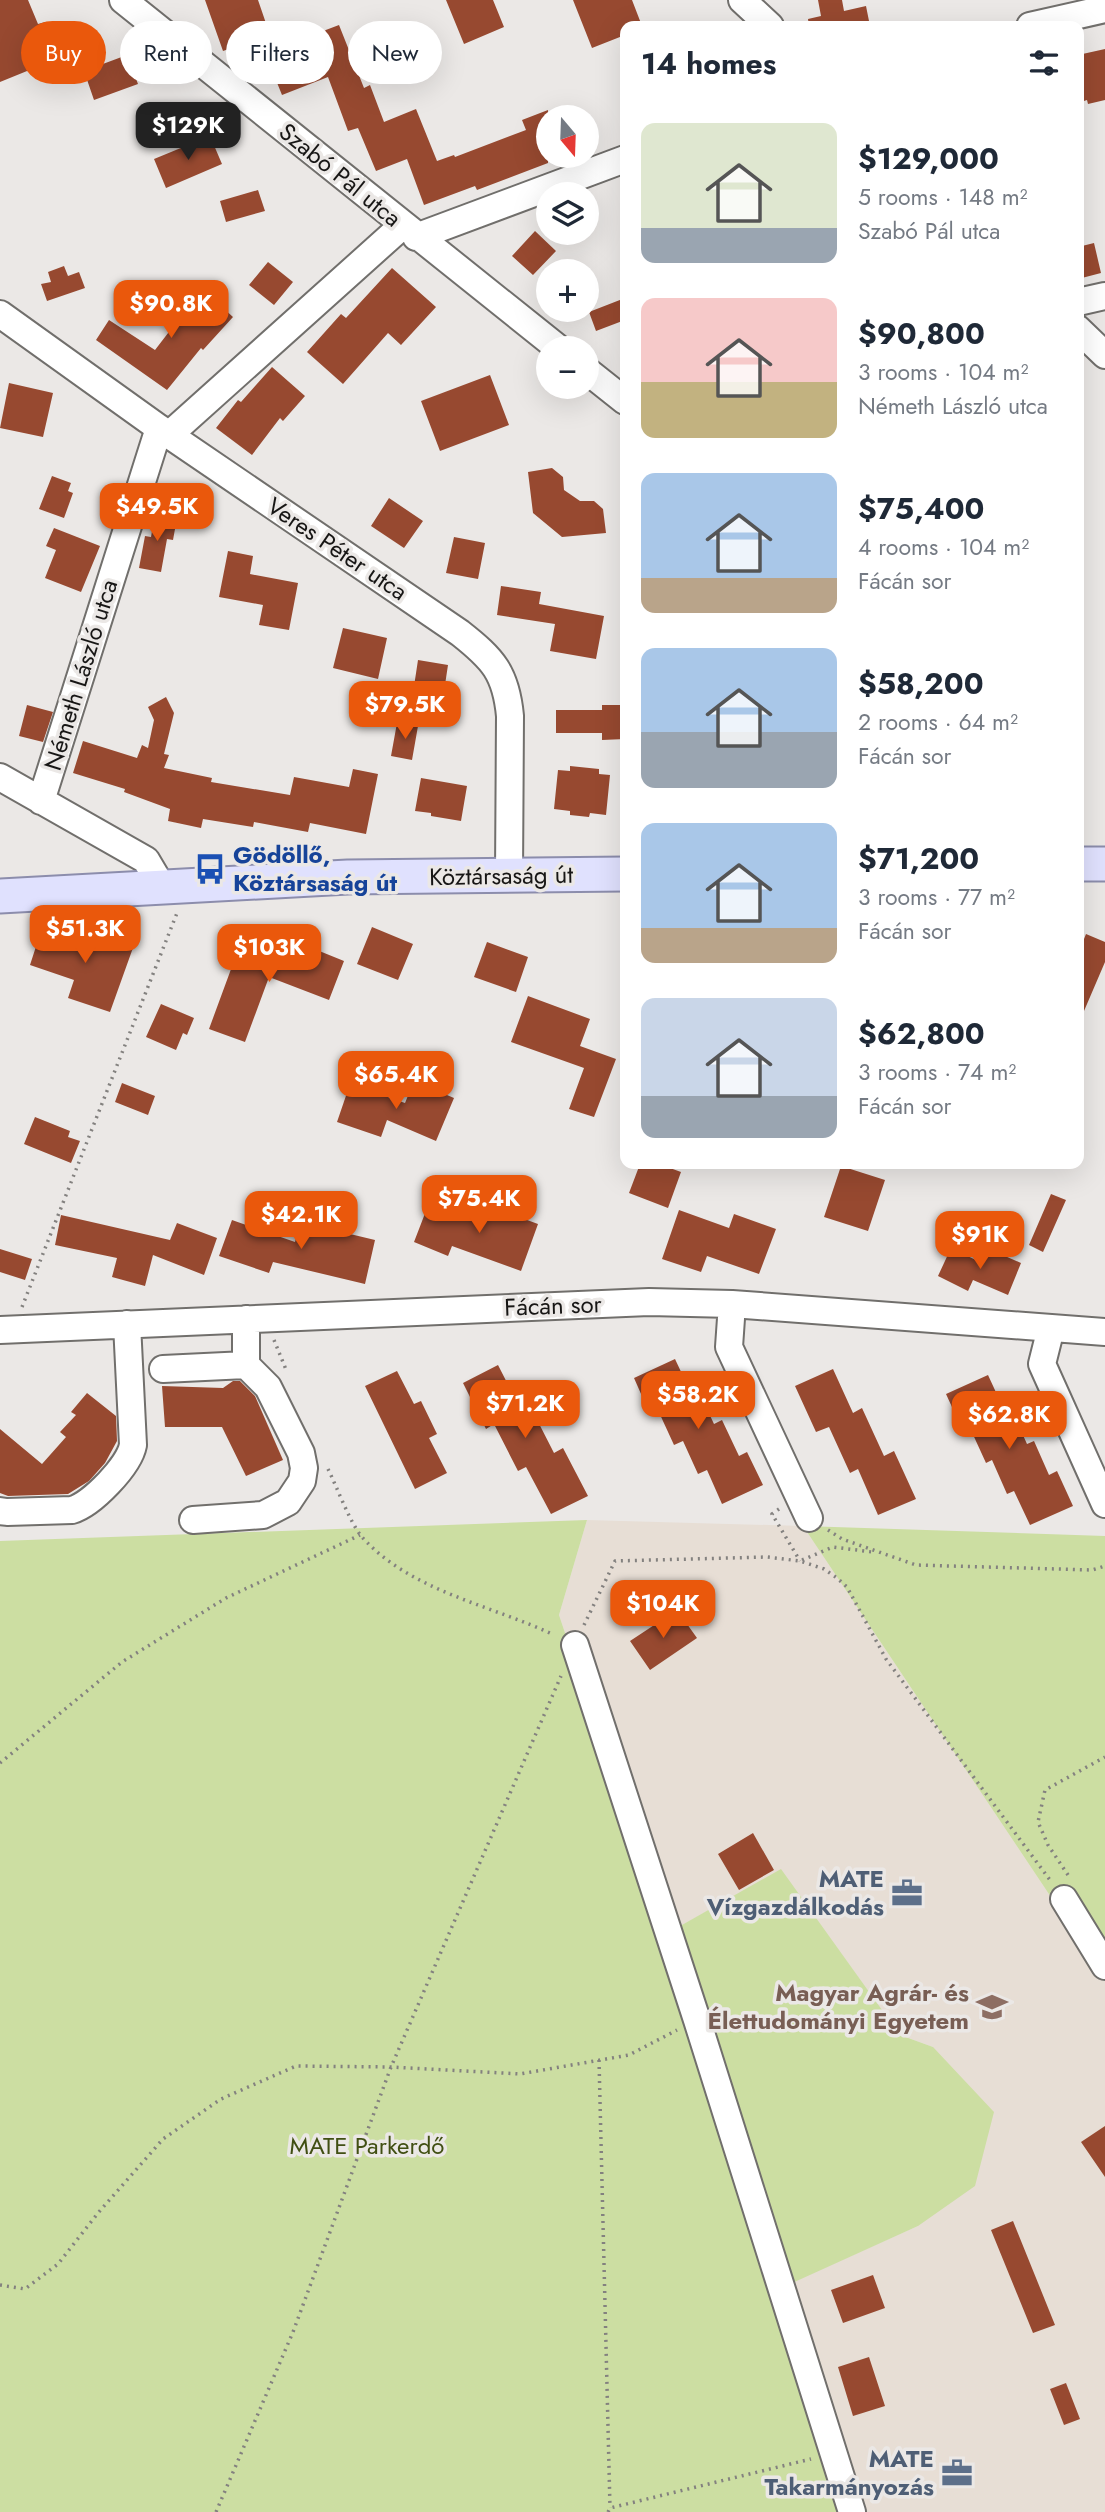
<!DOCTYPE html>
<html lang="en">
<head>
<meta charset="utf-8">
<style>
  body { margin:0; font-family:Jost,sans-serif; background:#f2f2f3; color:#1f2937; height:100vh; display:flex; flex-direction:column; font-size:26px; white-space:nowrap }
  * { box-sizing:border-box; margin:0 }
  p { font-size:23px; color:#747a83 }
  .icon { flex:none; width:38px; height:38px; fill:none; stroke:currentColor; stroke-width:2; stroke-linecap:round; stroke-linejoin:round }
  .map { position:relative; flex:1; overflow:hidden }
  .details { position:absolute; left:620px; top:21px; width:464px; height:1148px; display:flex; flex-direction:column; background:#fff; border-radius:14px; box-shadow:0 7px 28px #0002 }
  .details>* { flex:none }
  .top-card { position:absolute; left:21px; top:21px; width:494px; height:63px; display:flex; gap:14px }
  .needle { width:46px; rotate:161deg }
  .tools { position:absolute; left:536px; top:105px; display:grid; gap:14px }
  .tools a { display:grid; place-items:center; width:63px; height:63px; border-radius:50%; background:#fff; box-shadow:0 7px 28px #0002; font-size:35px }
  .price { position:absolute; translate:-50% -60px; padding:0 16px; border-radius:14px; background:#ea580c; color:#fff; font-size:23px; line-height:46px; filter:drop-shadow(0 2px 4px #0008) }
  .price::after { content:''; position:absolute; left:50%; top:42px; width:21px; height:16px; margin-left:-10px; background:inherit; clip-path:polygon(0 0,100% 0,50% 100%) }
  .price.active { background:#222; color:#fff }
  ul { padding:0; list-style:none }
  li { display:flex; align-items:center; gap:21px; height:175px; padding:0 21px }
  li span { display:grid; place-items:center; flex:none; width:196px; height:140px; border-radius:14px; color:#555 }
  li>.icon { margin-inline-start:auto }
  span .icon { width:84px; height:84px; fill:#fffc; stroke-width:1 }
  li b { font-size:30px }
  h2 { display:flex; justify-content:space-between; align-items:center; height:84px; padding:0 21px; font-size:30px }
  .pill { padding:0 24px; border-radius:32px; background:#fff; box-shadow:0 7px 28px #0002; font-size:24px; line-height:63px }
  .pill.active { background:#ea580c; color:#fff }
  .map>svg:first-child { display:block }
</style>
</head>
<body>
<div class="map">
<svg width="1105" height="2512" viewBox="0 0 1105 2512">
  <rect width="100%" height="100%" fill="#ebe8e6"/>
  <path fill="#e7ded5" d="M587,1520l216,6 302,452v534h-261l-65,-224 139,-62 15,-179 -33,-12 -119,-165 -115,64 -107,-319z"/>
  <path fill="#ccdea2" d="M587,1520l-28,95 107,319 115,-65 119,166 33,12 61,65 -19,74 -57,40 -139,63 65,223h-844v-971z
    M803,1526l302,10v442z"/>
  <path fill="#974930" d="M0,0h28l10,24 7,-2 14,36 -59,24z
    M205,0h53l12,35 -47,16z
    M446,0h47l11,27 -40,17z
    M573,0h59l10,26h-17v9l-33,13z
    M818,0h24l2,11 22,-5 4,20h-61l-1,-7 13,-3z
    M339,25l25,63 6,-3 14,37 32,-13 21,52 17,-6 1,2 71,-27 -4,-10 26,-10v53l-71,27 -2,-4 -51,19 -17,-46 -31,12 -18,-43 -10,3 -20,-54 -46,18 -17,-42z
    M1105,49v51l-17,4 -1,-4 -9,3v-48z
    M127,55l11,29 -44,16 -10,-29z
    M210,136l12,28 -56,24 -12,-29z
    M258,190l7,21 -39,11 -6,-21z
    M535,231l21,20 -23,24 -21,-19z
    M1094,243l7,30 -23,6v-32z
    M268,262l25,20 -19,23 -25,-20z
    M64,266l4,10 11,-4 6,16 -38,13 -6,-17 10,-2 -3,-10z
    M392,268l44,39 -35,38 -13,-12 -45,51 -36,-32 34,-38 5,4z
    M200,287l33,30 -30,33 -2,-2 -34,42 -71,-50 13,-20 46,30 20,-26 -5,-4z
    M625,298v22l-29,11 -7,-19z
    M272,367l33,29 -22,25 -3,-3 -28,37 -36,-27 22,-28 3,2z
    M490,375l19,50 -69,26 -19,-50z
    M9,383l44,10 -10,44 -43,-9z
    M552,468l11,9 1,13 16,11h14l9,8 3,24 -44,4 -29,-24 -5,-41z
    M52,476l19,7 -3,8 5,2 -9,25 -25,-9z
    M389,498l34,23 -19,27 -33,-22z
    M155,514l22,4 -4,22 -6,-1 -6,33 -22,-4 6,-32 6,1z
    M54,528l46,18 -19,46 -36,-14 11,-28 -10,-4z
    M454,537l31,6 -7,36 -32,-6z
    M228,551l25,5 -3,18 48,9 -9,47 -30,-5 4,-20 -44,-8z
    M501,586l40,6 -2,12 65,12 -8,43 -46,-8 5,-27 -58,-9z
    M343,628l44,10 -9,41 -45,-11z
    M418,660l30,5 -5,33 -30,-5z
    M166,697l8,16 -10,41 5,1 -5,13 48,10 -1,4 79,13 4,-18 55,10 4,-18 25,5 -12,60 -56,-11 -2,9 -54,-10 -1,5 -50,-8 -2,9 -33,-7 2,-12 -46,-17 1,-3 -52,-16 10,-32 54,17 5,-13 6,3 6,-28 -6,-13z
    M27,705l26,7 -10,30 -24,-6z
    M602,705h23v34l-23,1v-7h-46v-23h46z
    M397,723l21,3 -6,34 -21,-4z
    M570,766l29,3v5l11,1 -4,40 -16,-2 -1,4 -19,-2v-4l-16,-2 4,-39 12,1z
    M421,778l46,8 -6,35 -30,-5v-3l-16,-2z
    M372,927l41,17 -15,36 -41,-16z
    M42,928l45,16 5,-14 42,15 -24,67 -42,-14 6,-18 -44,-15z
    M1086,934l19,8v20l-27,63v-71z
    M241,942l54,19 7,-17 42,17 -15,39 -60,-23 -24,65 -36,-13z
    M487,942l41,15 -12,35 -42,-15z
    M528,996l62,23 -10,27 36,13 -22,58 -25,-8 15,-41 -73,-26z
    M161,1004l33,14 -7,17 -4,-2 -7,17 -30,-13z
    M414,1081l40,17 -18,43 -49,-21 -6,17 -44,-15 13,-38 55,19z
    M122,1083l33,13 -7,19 -33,-13z
    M35,1117l35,14 -2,6 12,4 -9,22 -47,-19z
    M640,1164h19l22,8 -13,36 -39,-15z
    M841,1166l44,14 -17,51 -44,-14z
    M1051,1194l15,6 -23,52 -14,-7z
    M429,1203l51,20 6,-18 52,19 -17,47 -69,-25 -4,10 -34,-14z
    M679,1210l50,18 5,-14 42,15 -17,45 -52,-18 -6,16 -39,-13z
    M61,1215l109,25 7,-17 40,15 -13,37 -51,-20 -8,31 -33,-9 5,-19 -62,-13z
    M232,1220l63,22 5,-20 75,18 -10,44 -92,-22 -4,11 -50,-17z
    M951,1248l31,15 7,-14 32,14 -13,32 -35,-15 -5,11 -30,-15z
    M0,1249l32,10 -7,21 -25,-8z
    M675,1359l16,34 7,-3 16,34 8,-4 17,36 8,-4 16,33 -41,19 -15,-34 -9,4 -15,-33 -9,4 -17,-37 -8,4 -15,-34z
    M498,1365l23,45 9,-4 24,47 9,-5 25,48 -37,18 -25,-47 -8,4 -24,-47 -8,5 -23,-46z
    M833,1369l20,44 9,-5 22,48 10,-5 22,48 -38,16 -20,-46 -8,4 -21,-46 -13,5 -21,-46z
    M397,1371l17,33 7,-3 16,33 -8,4 18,35 -32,16 -50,-103z
    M988,1375l18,39 6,-3 15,33 7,-3 15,34 8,-4 16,35 -43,19 -16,-34 -7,3 -15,-34 -6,3 -16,-35 -7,3 -17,-37z
    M233,1381h7l15,15 28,64 -37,16 -24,-49h-57l-3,-41 61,2z
    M87,1393l29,23 1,25 -12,22 -16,18 -21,13 -60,2 -8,-3v-64l42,35 24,-27 -6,-5 16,-17 -5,-3z
    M677,1610l20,28 -47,32 -20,-29z
    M753,1833l21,37 -35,20 -21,-36z
    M1105,2126v51l-24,-35z
    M1013,2221l42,104 -22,8 -42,-103z
    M873,2275l12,33 -42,15 -12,-33z
    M869,2357l16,49 -32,10 -15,-49z
    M1066,2383l14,36 -16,6 -14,-36z"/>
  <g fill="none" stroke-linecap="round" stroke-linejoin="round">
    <defs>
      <path id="minor" d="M123,0l435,348
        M742,0l28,26
        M1030,26l75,-17
        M416,237l209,-78
        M1078,302l27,-6
        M0,314l159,114 301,205c33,26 46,40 50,83l-1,160
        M1078,329l27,26
        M586,370l39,31
        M169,435l233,-209
        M0,777l146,83 16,27
        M41,801l118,-373
        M732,1304l-3,43 80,171
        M1051,1328l-9,36 63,140
        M0,1330l649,-28 83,2 373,28
        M163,1369l83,-4
        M0,1511l7,1 65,-2c20,-6 57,-44 61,-65l-6,-121
        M193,1520l70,-5 25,-13 14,-21 2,-13 -3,-15 -33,-66 -22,-22v-46
        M575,1645l122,375 155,492
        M1064,1899l41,67"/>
      <path id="major" d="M1078,864h27
        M0,896l348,-19 277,-3"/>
    </defs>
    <use href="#minor" stroke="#716f6c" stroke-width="30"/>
    <use href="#major" stroke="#8c8dac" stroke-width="37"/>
    <path stroke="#83817f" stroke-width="3.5" stroke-dasharray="2 5" stroke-linecap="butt" d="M22,1307l155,-394
      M274,1340l13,32
      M328,1469c9,18 22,54 34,68 48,54 129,68 192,98
      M779,1509l-7,5 28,47
      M828,1530l14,9 74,26 176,5 13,-4
      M802,1560l31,-13 39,5
      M584,1625l31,-64 152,-4 33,4 24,8 13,9 10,9 39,72 164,221
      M0,1763l122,-101 104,-64 134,-63
      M1068,1875l-20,-30 -10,-23 7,-32 60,-33
      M599,2060l11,448
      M0,2285l25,4 33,-25 40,-51 65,-74 58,-40 75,-33 95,1 129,7 109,-19 48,-25
      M216,2512l77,-180 98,-265 170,-391
      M608,2512l2,-4 201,-49"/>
    <use href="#minor" stroke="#fff" stroke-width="26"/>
    <use href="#major" stroke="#e0e1fe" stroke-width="33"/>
  </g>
  <defs>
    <symbol id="bus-bare" viewBox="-9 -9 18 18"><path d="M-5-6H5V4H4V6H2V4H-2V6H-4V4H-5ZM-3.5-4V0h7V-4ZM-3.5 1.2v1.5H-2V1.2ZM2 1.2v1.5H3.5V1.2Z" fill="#1a4fb4" stroke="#ebe8e6" stroke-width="2.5" paint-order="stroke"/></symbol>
    <symbol id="office-bare" viewBox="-9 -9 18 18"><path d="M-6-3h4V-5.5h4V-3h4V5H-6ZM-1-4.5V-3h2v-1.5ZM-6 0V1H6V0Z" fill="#5c6f8a" stroke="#ebe8e6" stroke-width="2.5" paint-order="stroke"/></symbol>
    <symbol id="university-bare" viewBox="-9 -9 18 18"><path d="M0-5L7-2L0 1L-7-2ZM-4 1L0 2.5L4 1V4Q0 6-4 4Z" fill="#8d6e63" stroke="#ebe8e6" stroke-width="2.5" paint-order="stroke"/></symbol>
  </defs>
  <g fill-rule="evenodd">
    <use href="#bus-bare" x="188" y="847" width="44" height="44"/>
    <use href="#office-bare" x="885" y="1871" width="44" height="44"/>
    <use href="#university-bare" x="970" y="1985" width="44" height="44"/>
    <use href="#office-bare" x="935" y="2451" width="44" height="44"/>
  </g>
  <g text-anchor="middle" stroke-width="7" stroke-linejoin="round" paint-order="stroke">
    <g font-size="24" fill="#171615" stroke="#ebe8e6">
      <text transform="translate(340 175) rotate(39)" y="8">Szabó Pál utca</text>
      <text transform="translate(337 549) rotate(34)" y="8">Veres Péter utca</text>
      <text transform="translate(81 675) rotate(-73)" y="8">Németh László utca</text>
      <text transform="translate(501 876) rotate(-1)" y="8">Köztársaság út</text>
      <text transform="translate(553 1306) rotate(-2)" y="8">Fácán sor</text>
    </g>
    <g font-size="24" font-weight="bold" fill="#164399" stroke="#ebe8e6" text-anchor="start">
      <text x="233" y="863">Gödöllő,<tspan x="233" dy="28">Köztársaság út</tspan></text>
    </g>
    <g font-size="24" font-weight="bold" fill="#4e5e75" stroke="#ebe8e6" text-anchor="end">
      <text x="884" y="1887">MATE<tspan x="884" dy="28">Vízgazdálkodás</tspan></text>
      <text x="934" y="2467">MATE<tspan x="934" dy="28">Takarmányozás</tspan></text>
    </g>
    <g font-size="24" font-weight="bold" fill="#785e54" stroke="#ebe8e6" text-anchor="end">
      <text x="969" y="2001">Magyar Agrár- és<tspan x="969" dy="28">Élettudományi Egyetem</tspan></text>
    </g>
    <g font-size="24" fill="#414f13" stroke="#ebe8e6">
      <text x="367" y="2154">MATE Parkerdő</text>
    </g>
  </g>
</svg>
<div class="tools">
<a><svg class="needle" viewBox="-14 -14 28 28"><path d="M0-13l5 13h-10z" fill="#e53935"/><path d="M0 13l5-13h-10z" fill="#747a83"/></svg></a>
<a><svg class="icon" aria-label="layers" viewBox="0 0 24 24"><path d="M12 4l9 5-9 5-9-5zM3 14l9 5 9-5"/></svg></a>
<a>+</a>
<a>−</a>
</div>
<b class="price active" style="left:188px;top:162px">$129K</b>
<b class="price" style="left:171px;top:340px">$90.8K</b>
<b class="price" style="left:157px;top:543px">$49.5K</b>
<b class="price" style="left:405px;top:741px">$79.5K</b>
<b class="price" style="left:85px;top:965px">$51.3K</b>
<b class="price" style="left:269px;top:984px">$103K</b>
<b class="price" style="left:396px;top:1111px">$65.4K</b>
<b class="price" style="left:479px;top:1235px">$75.4K</b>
<b class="price" style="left:301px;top:1251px">$42.1K</b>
<b class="price" style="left:980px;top:1271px">$91K</b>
<b class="price" style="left:698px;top:1431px">$58.2K</b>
<b class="price" style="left:525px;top:1440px">$71.2K</b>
<b class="price" style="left:1009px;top:1451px">$62.8K</b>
<b class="price" style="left:663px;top:1640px">$104K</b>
<div class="top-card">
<a class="pill active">Buy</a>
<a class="pill">Rent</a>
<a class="pill">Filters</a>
<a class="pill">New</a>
</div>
<section class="details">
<h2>14 homes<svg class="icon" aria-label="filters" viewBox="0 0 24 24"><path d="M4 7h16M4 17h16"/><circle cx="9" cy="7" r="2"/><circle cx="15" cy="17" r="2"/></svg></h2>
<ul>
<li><span style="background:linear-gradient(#dfe7d0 75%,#9aa5b1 0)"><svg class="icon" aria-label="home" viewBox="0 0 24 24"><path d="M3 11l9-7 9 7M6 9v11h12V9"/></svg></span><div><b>$129,000</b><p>5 rooms · 148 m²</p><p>Szabó Pál utca</p></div></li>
<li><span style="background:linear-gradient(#f6c9c9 60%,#c2b280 0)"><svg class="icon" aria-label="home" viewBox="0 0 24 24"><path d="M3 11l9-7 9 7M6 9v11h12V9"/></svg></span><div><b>$90,800</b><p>3 rooms · 104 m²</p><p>Németh László utca</p></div></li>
<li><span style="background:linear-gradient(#a9c7e8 75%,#b9a48a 0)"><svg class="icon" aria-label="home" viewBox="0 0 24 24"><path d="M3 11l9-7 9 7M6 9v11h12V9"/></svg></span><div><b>$75,400</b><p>4 rooms · 104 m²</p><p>Fácán sor</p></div></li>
<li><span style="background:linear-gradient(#a9c7e8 60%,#9aa5b1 0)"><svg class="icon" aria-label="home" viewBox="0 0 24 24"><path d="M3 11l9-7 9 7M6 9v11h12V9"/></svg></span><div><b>$58,200</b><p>2 rooms · 64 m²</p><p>Fácán sor</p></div></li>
<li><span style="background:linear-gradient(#a9c7e8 75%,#b9a48a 0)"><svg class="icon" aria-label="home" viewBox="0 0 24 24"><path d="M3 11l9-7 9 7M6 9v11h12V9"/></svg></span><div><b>$71,200</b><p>3 rooms · 77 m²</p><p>Fácán sor</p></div></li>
<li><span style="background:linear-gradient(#c9d6e8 70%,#9aa5b1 0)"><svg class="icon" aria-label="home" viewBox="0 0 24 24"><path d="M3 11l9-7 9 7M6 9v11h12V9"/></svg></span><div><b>$62,800</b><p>3 rooms · 74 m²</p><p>Fácán sor</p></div></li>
</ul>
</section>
</div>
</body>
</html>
